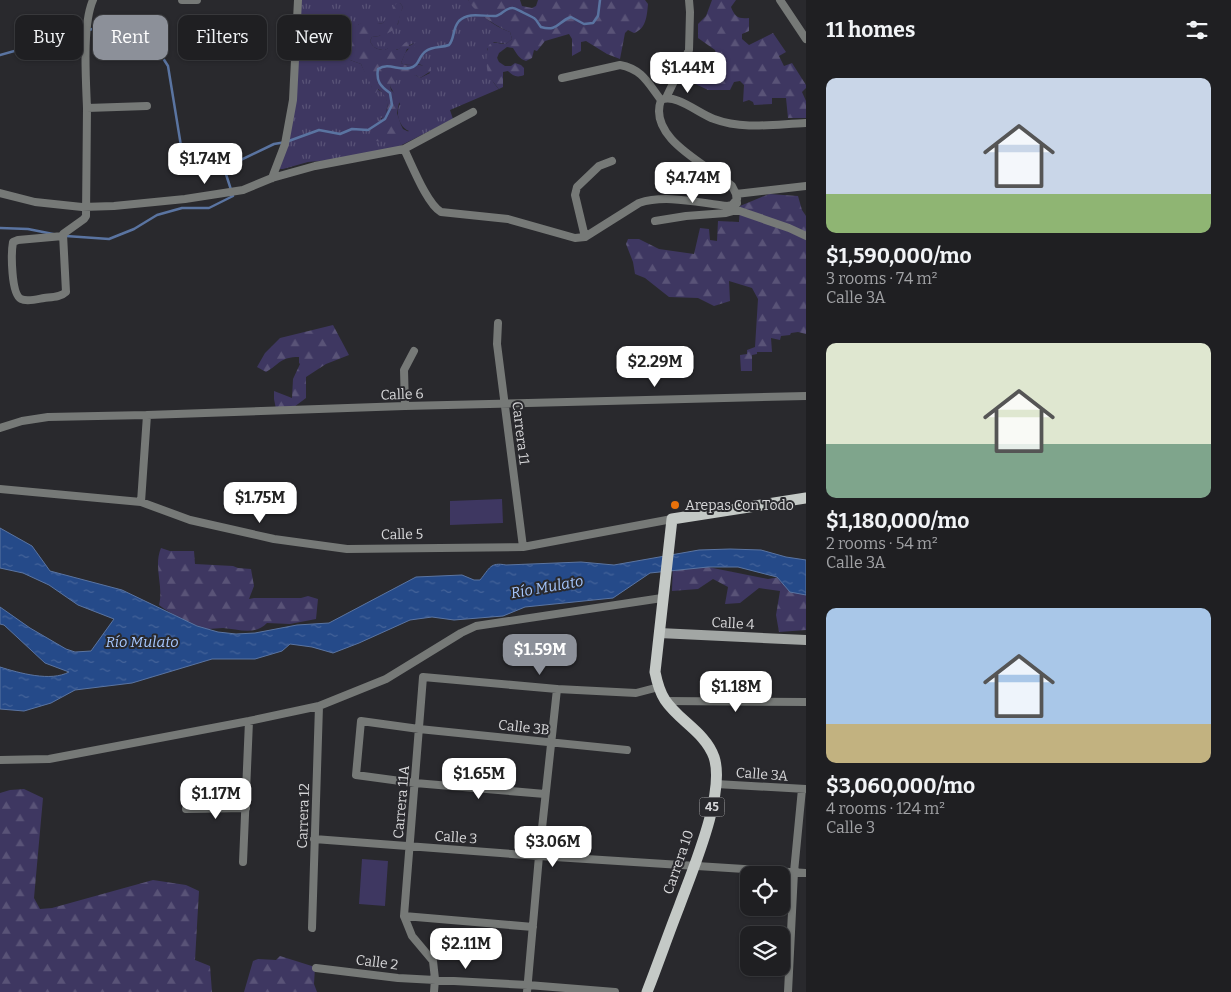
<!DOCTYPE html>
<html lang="en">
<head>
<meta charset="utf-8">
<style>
  body { margin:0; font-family:Bitter,serif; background:#27272a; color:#f1f3f6; height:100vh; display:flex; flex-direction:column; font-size:19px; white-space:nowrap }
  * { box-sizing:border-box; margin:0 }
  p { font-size:16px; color:#a1a2a5 }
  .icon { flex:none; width:28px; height:28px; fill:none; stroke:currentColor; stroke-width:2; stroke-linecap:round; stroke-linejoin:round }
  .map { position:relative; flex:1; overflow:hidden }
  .sheet { display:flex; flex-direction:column; background:#1f1f22; width:425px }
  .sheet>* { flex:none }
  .top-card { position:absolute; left:15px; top:15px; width:475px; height:45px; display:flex; gap:10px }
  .fabs { position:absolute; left:740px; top:866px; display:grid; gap:10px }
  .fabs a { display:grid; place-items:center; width:50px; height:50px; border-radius:10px; background:#1f1f22; box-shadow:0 1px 4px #0004,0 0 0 1px #3c3d40; font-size:25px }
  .price { position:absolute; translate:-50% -42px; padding:0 11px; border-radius:10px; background:#fff; color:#222; font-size:16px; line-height:32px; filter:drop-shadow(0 1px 2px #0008) }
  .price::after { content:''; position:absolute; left:50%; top:30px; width:15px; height:11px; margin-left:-8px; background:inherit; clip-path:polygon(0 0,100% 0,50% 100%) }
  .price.on { background:#8c9099; color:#fff }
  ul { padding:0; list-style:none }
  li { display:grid; align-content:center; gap:10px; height:265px; padding:0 20px }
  li span { display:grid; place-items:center; height:155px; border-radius:10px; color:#555 }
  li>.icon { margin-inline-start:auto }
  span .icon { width:90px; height:90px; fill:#fffc; stroke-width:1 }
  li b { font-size:21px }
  h2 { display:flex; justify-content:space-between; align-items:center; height:60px; padding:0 20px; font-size:21px }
  .chip { padding:0 18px; border-radius:10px; background:#1f1f22; box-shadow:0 1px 4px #0004,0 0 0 1px #3c3d40; font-size:18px; line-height:45px }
  .chip.on { background:#8c9099; color:#fff }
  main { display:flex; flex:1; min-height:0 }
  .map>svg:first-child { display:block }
</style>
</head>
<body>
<main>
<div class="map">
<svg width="806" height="992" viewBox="0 0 806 992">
  <defs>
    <pattern id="grass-tufts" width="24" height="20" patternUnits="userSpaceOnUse" patternTransform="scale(1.25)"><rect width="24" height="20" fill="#3e3761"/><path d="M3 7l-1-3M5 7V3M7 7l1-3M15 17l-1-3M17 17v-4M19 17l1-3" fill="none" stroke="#595377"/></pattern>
    <pattern id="forest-firs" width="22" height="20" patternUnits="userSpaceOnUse" patternTransform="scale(1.25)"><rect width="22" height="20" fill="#3e3761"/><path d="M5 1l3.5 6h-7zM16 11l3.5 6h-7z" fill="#595377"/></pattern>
    <pattern id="water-ripples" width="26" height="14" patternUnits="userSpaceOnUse" patternTransform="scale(1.25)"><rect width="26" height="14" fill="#254a89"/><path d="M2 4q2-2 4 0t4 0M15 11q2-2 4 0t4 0" fill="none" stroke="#446399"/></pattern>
  </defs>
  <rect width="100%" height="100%" fill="#29292d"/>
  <path fill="url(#grass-tufts)" fill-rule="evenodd" d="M300,0h168c11,14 25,26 42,32l2,7 -6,5 -12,-2 -7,7c1,15 0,28 12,40l-49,21 3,9 -61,31 -31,7 -53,5 -25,7h-3v-6l7,-15zM400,3l3,4 -3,6 -2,11 -19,12 -7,1 -2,4c3,7 8,9 15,9l11,-6 -1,6 4,-1 9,-7v4l6,-3 -9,10 -4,10c12,6 18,-6 29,10l-10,5 -4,-3 -19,4 -7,7 10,18c-5,9 -1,23 9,27l-20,10h-13l5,-23 4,-1c4,-14 4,-26 -13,-29 0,-8 -8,-16 -11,-24l-11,-4 -7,-18 16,-18 24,-1z"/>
  <path fill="url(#forest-firs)" d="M468,0h52l2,6 10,2 4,-2 2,-6h107l3,4c-1,12 -2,25 -14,29l-6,-3 -3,3 -5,26 -13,-5 -21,-13 -5,1v9l-9,5v-17l-3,-5 -24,7 -8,10 -3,-1 -2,8 -6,3c-7,-2 -9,-7 -13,-13l-6,-1 -8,6 -2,5 2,4 6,4h6l4,-3 6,2 3,3v7c-7,3 -11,1 -16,-4l-5,1v15l-4,2c-4,-4 -7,-9 -10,-13 -3,-6 -4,-28 1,-32 4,-3 11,0 16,0l6,-5 -2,-7c-13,-5 -36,-20 -42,-32z
    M712,0h24l-5,7c4,10 7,12 18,11v13l-7,3v5l7,6 24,-12 13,19 -7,4 5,10 8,-3 14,22v3l-4,4 4,9v17h-18l-2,-20h-14v6l-18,1 -1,-3 -4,-2 -6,2 1,-17 -4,-4 -6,1 -4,8h-22l-27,-13 8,-19 27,12h6l-4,-7 -3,-13 -17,-12v-14l8,-8z
    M400,3l3,4c-3,6 -3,11 -5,16 -3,10 -17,13 -26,14l-2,4c3,7 8,9 15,9l3,-2 2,-8 2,-3 5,1 2,3 -3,3v6c5,-1 7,-7 12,-9l1,5 12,-6 -8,8 -6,1 -6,14 5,2 8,-1 17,3v4l-11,7 -4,-3 -9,5 -10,-1 -2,5 -5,2 1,4 9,8 -3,15 4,12 2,4 10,5c-11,5 -25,9 -37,7l-2,-2c0,-5 0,-11 3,-16 3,-5 3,-2 6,-6 8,-8 4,-22 -5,-28l-2,4 -3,-2c-3,-11 -8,-16 -12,-27l-11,-4 -8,-7c-1,-11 9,-27 20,-30 7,-2 14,1 21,0l13,-19z
    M769,194l29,2 4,14 4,6v118l-8,-2 -7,1 -1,2 -9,1 -1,4 -9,-2 1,14h-15v2l-5,1v16h-11l-1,-16 7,-1v-4l8,-3 3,-48 -6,-11 -23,-7 1,20 -16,5 -16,-8 -29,-1 -24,-19 -10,-4 -2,-12 -7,-18 2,-5h11l20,10 35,5 6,-26 9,1 1,11 7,1 1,-20 21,1 1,-16z
    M333,325l16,30 -23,9 -20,13v21l-16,12 -14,-1 -2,-10v-8l18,7 1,-19 7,-15 -1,-1v-6c-19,0 -19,7 -33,15l-9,-5 8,-14 15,-15z
    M161,548l9,3h24l1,13 38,2 5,2 13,1 3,17 -5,13 5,-1h47l7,-2 10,3 -2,20 -26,5 -23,-1c-12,13 -29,6 -44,5 -5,0 -10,1 -15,1 -13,-2 -39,-16 -49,-24 5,-19 -6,-38 2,-57z
    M673,560l95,19 38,-6v57l-27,2 -3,-17 4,-24 -21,-3 -19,15 -15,1 3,-17 -15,-8 -15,10 -26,2z
    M24,789l19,9 -9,100 6,11 12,-1 101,-28 33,5 13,6 -4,69 15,6 2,26h-212v-199l10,-3z
    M280,956l35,11 -1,17 3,8h-73l9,-31 5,-2 18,1z"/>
  <path fill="#3e3761" d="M502,499l1,24 -53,2v-24z
    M362,859l26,2 -3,45 -26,-2z"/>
  <path fill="url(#water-ripples)" stroke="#5a74a1" d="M0,528l32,18 18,25 72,19 75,36 21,6 18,2 19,-1 42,-8 32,-2 87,-46 46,-2 12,5h6c10,-12 10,-18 26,-15l75,-3 33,3 85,-15 31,-1 31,1 25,7 20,3v35l-16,-3 -13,-15 -39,-10h-30l-58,6 -37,25 -88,9 -22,9 -49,4 -22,-3 -22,3 -51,23 -26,10 -21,-6 -22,-3 -8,7 -27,8h-43l-80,24 -57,7 -24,13 -27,8 -24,-2v-42c19,6 51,15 69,5l-24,-9 -41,-38 -4,-1v-17l30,21 36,21 9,3 16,-1 23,-32 -36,-14 -29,-20 -26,-12 -23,-5z"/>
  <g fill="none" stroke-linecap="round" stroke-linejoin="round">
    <path stroke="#5a74a1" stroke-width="2.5" d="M0,55l103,-29 27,4 24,14 14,22 13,80 17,22h26l50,-24 12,-2 33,-12 21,4 12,-5 16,1 17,-11 7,-14 -2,-12c-10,-7 -14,-12 -12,-24 11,-7 20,2 32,-1 10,-2 8,-12 16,-17 7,-5 15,-3 23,-6 6,-7 3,-16 10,-24 10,-10 25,-4 37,-5 6,-1 10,-9 17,-8 2,0 19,9 21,10 3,2 5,7 7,9 17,5 17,-6 30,-10l13,7 9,-1 5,-7 2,-16
      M0,228l28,1 25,5
      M66,236l43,3 25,-10 23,-14 25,-7h27l24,-12 -9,-28"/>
    <path stroke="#767977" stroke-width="8" d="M182,0h15
      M780,0l26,39
      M562,78l58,-13c22,4 28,18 41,35
      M666,98l23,-48 1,-38 -1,-12
      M661,100c15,-7 38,14 53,19 29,11 62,5 92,4
      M661,100c-14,39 48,65 71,86l4,8 1,9
      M87,108c-1,-28 -5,-83 6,-108
      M404,149c8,16 23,55 37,63l67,7 67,19 10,-1 54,-34c27,-9 60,0 89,3l4,-1 5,-6
      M272,178l13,-34 8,-44 5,-100
      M0,193l35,9 47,5 32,-1 71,-7 58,-9 29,-12 43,-12 89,-17 69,-37
      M736,194l70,-8
      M655,221l31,-5 40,-3 11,-3 52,18 17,8
      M63,236l-45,4 -5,2c-2,11 -2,52 8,57 6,3 17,0 23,-1 8,-1 17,-1 22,-6l-3,-58 21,-15 2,-3 1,-108 60,-2
      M585,237l-10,-42 2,-8 22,-21 13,-5
      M498,323l-1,21 26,203
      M405,406l-1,-36 10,-19
      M0,428l22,-7 26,-4 99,-2 258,-9 401,-10
      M0,489l141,13 49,18 84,19 73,10 176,-2 149,-28
      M141,502l6,-87
      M666,701l140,1
      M0,760l49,-1 200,-38 70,-15 67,-27 75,-46 15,-7 186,-28
      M716,784l90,5
      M545,794l-130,-11 -59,-8 5,-54 58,8 208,21
      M186,809l60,-1
      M314,839l225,17 267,17
      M243,862l6,-141
      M404,916l129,11
      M312,928l7,-222
      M316,968l82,10 130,7 87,7
      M434,992l1,-13 -2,-18 -21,-25 -8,-20 19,-239 134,12 79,4 23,-6
      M527,992l12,-136 18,-167
      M788,992l6,-120 8,-83"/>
    <path stroke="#a2a6a4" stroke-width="10" d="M659,633l147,7"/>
    <path stroke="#c4c9c6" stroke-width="11" d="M647,992c11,-28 21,-57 32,-85 13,-36 47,-114 35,-150 -9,-25 -35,-36 -49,-57 -6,-9 -8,-18 -10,-28l17,-153 134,-21"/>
  </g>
  <circle fill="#e8710a" stroke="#29292d" stroke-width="2" cx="675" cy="505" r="5"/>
  <g text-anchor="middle" stroke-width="4" stroke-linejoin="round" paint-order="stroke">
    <rect fill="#29292d" stroke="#a3a3a5" stroke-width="1" x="699.5" y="797.5" width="25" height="19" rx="4"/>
    <g font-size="12" font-weight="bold" fill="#d7d7d9">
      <text x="712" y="811">45</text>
    </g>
    <g font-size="14" fill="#d7d7d9" stroke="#29292d">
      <text transform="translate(402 394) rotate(-2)" y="5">Calle 6</text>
      <text transform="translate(521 433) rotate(83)" y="5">Carrera 11</text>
      <text transform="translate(402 534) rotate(-1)" y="5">Calle 5</text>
      <text transform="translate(733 623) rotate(3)" y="5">Calle 4</text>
      <text transform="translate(524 727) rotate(6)" y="5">Calle 3B</text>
      <text transform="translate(762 774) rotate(4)" y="5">Calle 3A</text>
      <text transform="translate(401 802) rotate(-85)" y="5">Carrera 11A</text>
      <text transform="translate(303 816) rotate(-88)" y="5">Carrera 12</text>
      <text transform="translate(456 837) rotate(4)" y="5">Calle 3</text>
      <text transform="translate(678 862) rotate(-71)" y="5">Carrera 10</text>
      <text transform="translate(377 962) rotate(7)" y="5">Calle 2</text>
    </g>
    <g font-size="14" fill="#d7d7d9" stroke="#29292d" text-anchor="start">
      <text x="685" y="510">Arepas Con Todo</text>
    </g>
    <g font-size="15" font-style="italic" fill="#a5c6fd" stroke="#29292d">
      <text transform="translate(547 587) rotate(-10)" y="5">Río Mulato</text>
      <text x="142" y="647">Río Mulato</text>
    </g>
  </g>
</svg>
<div class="fabs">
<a><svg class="icon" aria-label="locate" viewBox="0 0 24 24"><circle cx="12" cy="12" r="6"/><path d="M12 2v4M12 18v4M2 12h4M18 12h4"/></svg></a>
<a><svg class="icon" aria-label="layers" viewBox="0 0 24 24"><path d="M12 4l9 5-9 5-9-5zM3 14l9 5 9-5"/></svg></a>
</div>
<b class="price" style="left:688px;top:94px">$1.44M</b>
<b class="price" style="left:205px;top:185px">$1.74M</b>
<b class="price" style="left:693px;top:204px">$4.74M</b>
<b class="price" style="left:655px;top:388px">$2.29M</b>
<b class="price" style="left:260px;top:524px">$1.75M</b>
<b class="price on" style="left:540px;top:676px">$1.59M</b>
<b class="price" style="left:736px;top:713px">$1.18M</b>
<b class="price" style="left:479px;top:800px">$1.65M</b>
<b class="price" style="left:216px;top:820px">$1.17M</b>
<b class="price" style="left:553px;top:868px">$3.06M</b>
<b class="price" style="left:466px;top:970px">$2.11M</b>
<div class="top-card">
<a class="chip">Buy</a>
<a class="chip on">Rent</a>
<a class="chip">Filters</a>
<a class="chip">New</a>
</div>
</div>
<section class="sheet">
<h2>11 homes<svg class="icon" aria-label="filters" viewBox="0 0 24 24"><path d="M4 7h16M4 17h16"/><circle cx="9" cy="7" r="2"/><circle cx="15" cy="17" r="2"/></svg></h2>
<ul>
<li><span style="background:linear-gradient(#c9d6e8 75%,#8fb573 0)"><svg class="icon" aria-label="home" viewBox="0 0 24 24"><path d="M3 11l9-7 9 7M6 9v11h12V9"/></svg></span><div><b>$1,590,000/mo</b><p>3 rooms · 74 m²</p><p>Calle 3A</p></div></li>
<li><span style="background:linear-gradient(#dfe7d0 65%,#7fa58c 0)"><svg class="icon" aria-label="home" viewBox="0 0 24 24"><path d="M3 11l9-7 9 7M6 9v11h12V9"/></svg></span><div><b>$1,180,000/mo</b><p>2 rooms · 54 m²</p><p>Calle 3A</p></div></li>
<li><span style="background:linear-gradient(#a9c7e8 75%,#c2b280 0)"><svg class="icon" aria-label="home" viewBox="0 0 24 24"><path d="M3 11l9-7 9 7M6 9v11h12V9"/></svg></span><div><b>$3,060,000/mo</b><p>4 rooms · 124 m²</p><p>Calle 3</p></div></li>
</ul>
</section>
</main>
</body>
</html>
